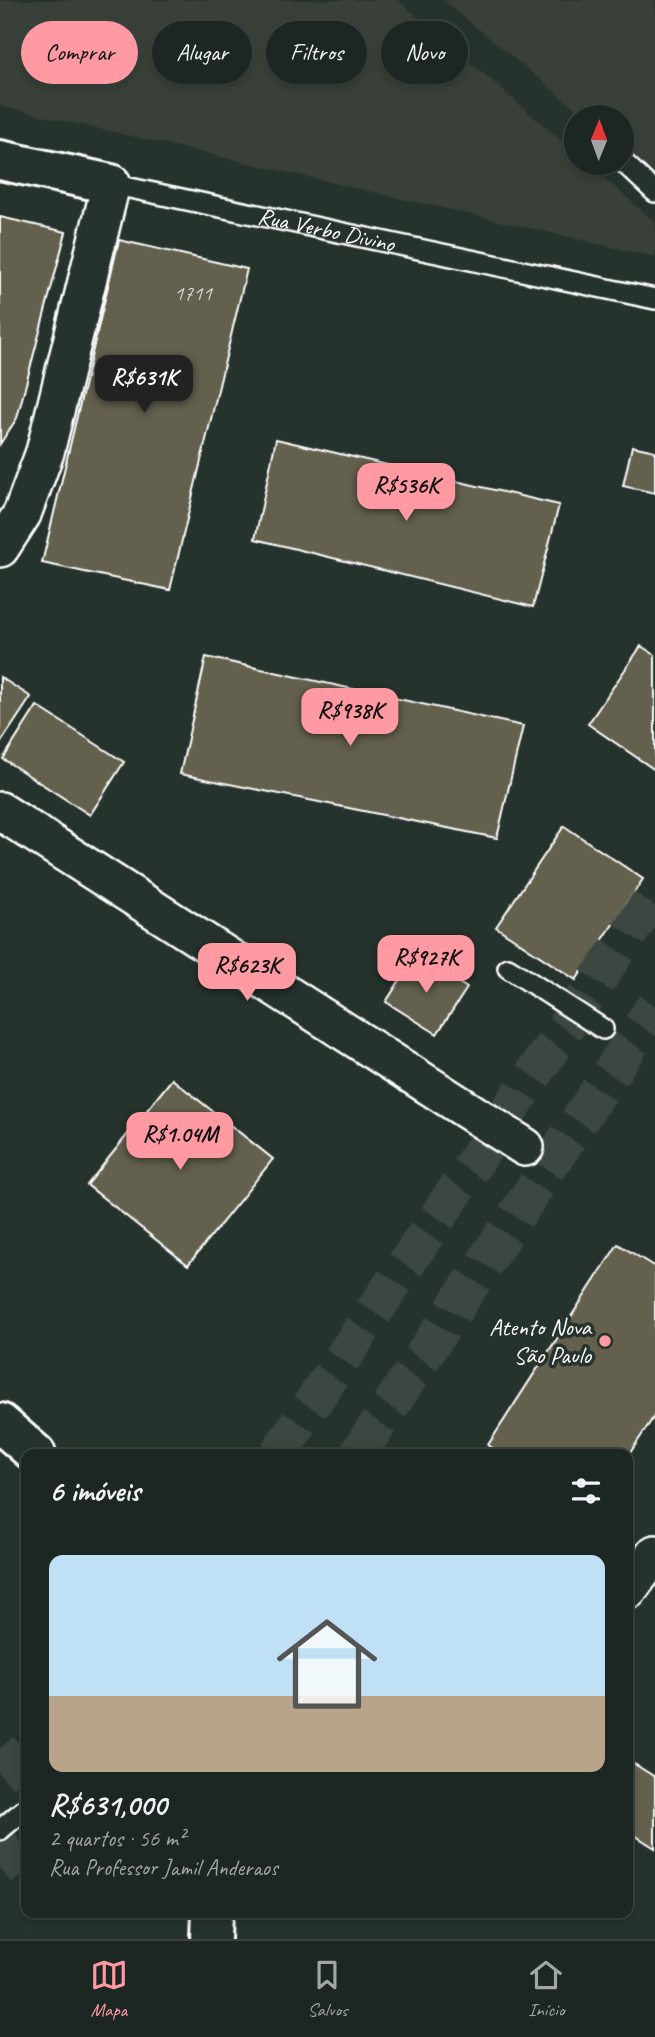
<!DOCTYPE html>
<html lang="pt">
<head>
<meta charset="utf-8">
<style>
  body { margin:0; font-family:Caveat,sans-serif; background:#252e2a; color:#f1f3f6; height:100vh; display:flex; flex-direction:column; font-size:26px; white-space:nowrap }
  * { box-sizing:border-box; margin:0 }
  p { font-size:23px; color:#a0a5a5 }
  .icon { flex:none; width:38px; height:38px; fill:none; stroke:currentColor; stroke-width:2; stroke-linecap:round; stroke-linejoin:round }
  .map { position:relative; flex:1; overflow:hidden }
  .details { position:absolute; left:21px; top:1449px; width:612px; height:469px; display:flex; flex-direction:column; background:#1c2622; border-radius:14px; box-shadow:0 4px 10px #0003,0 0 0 2px #3a4340 }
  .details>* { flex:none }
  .top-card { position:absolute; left:21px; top:21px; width:614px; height:63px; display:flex; gap:14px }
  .needle { width:46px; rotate:1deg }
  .tools { position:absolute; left:564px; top:105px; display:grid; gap:14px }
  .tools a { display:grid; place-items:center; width:70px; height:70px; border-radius:50%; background:#1c2622; box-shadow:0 4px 10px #0003,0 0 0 2px #3a4340; font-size:35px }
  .price { position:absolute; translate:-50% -60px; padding:0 16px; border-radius:14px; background:#ff9aa2; color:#111; font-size:23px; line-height:46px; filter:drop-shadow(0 2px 4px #0008) }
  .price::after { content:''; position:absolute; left:50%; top:42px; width:21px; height:16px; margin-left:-10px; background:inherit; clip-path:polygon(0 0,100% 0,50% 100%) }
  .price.active { background:#222; color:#fff }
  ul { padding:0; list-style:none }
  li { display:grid; align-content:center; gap:14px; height:371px; padding:0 28px }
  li+li { border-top:2px solid #3a4340 }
  li span { display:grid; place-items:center; height:217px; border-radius:14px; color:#555 }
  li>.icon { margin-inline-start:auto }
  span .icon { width:126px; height:126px; fill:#fffc; stroke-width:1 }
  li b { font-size:30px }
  h2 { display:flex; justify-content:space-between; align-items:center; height:84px; padding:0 28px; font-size:30px }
  .tag { padding:0 24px; border-radius:32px; background:#1c2622; box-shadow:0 4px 10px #0003,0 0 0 2px #3a4340; font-size:24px; line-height:63px }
  .tag.active { background:#ff9aa2; color:#111 }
  .dock { display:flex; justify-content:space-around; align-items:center; height:98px; border-top:2px solid #3a4340; background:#1c2622; font-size:19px; color:#a0a5a5 }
  .dock a { display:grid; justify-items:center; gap:4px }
  .dock .active { color:#ff9aa2 }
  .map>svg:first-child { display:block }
</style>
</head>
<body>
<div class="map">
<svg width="655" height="1939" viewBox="0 0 655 1939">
  <rect width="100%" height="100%" fill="#26332d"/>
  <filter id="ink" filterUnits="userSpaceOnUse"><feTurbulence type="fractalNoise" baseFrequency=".0143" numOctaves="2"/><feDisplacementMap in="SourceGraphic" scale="14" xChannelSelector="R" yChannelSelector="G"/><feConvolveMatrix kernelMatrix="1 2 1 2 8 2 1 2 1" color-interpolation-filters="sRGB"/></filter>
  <g filter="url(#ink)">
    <path fill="#384037" d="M0,0h398l178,153v10h11l68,59v35l-655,-151z
      M443,0h212v173l-34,-27v-29h-35z"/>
    <path fill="#63604d" stroke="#fff" stroke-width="2" d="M0,217l66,15 -49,186 -17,26z
      M119,240l128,29 -77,321 -128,-27z
      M276,439l283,66 -26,102 -278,-68z
      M632,446l23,5v42l-32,-7z
      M641,646l14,9v115l-67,-46z
      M206,657l317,69 -26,112 -317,-64z
      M0,677l31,20 -31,47z
      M37,706l87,56 -34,53 -87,-56z
      M564,826l79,53 -67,101 -80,-53z
      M416,955l51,33 -30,46 -51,-32z
      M172,1079l101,80 -85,106 -101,-80z
      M618,1244l37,23v148l-27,41v-2h-126l-14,-9z
      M628,1760l27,17v71l-27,-17z"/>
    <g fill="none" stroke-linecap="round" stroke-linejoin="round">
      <path stroke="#3c4742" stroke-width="38" stroke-dasharray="38 19" stroke-linecap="butt" d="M278,1454l377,-560
        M358,1454l297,-448
        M0,1774l26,-23
        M0,1868l26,-20"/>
      <defs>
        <g id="lane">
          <path d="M621,160l34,32"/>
          <path id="s1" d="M111,184l544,115"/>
          <path d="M508,968l95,61"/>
          <path d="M0,1830l26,-22"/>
        </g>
        <path id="street" d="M0,548l22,-34 23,-62 66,-268
          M0,811l525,336
          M628,1590l27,-36"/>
        <path id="secondary" d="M0,160l111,24
          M0,1423l36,31
          M211,1939l1,-26"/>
      </defs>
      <use href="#lane" stroke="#fff" stroke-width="24"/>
      <use href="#street" stroke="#fff" stroke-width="42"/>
      <use href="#secondary" stroke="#fff" stroke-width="44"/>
      <use href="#lane" stroke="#26332d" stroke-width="19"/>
      <use href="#street" stroke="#26332d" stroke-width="37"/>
      <use href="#secondary" stroke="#26332d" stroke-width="38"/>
    </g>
  </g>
  <circle fill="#ff9aa2" stroke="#26332d" stroke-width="2.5" cx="605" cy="1341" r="7"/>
  <g text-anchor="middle" stroke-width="7" stroke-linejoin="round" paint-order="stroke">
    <g font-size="21" fill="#d8d7d2">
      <text x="193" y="300">1711</text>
    </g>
    <g font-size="24" fill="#fff" stroke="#26332d">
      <text dy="8" stroke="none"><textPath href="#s1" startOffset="220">Rua Verbo Divino</textPath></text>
    </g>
    <g font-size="24" fill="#fff" stroke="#26332d" text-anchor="end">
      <text x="591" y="1335">Atento Nova<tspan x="591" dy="28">São Paulo</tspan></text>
    </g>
  </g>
</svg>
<div class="tools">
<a><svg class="needle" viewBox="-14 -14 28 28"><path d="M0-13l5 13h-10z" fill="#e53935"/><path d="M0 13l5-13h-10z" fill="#a0a5a5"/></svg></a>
</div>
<b class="price active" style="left:144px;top:415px">R$631K</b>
<b class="price" style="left:406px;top:523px">R$536K</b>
<b class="price" style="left:350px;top:748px">R$938K</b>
<b class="price" style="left:426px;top:995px">R$927K</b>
<b class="price" style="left:247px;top:1003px">R$623K</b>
<b class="price" style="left:180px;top:1172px">R$1.04M</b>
<div class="top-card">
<a class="tag active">Comprar</a>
<a class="tag">Alugar</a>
<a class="tag">Filtros</a>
<a class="tag">Novo</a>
</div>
<section class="details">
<h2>6 imóveis<svg class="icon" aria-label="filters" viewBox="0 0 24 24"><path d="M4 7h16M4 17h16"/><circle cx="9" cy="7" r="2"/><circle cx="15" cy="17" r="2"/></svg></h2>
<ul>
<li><span style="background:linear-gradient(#bfe0f5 65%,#b9a48a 0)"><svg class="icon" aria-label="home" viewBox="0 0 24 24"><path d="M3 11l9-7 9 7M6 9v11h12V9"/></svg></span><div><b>R$631,000</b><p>2 quartos · 56 m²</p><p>Rua Professor Jamil Anderaos</p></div></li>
</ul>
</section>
</div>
<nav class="dock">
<a class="active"><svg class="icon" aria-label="map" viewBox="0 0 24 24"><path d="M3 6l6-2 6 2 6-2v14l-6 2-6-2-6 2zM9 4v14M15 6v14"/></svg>Mapa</a>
<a><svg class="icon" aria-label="saved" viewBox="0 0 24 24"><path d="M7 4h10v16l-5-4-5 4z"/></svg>Salvos</a>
<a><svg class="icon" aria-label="home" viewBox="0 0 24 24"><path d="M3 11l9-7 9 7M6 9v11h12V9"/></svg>Início</a>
</nav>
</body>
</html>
